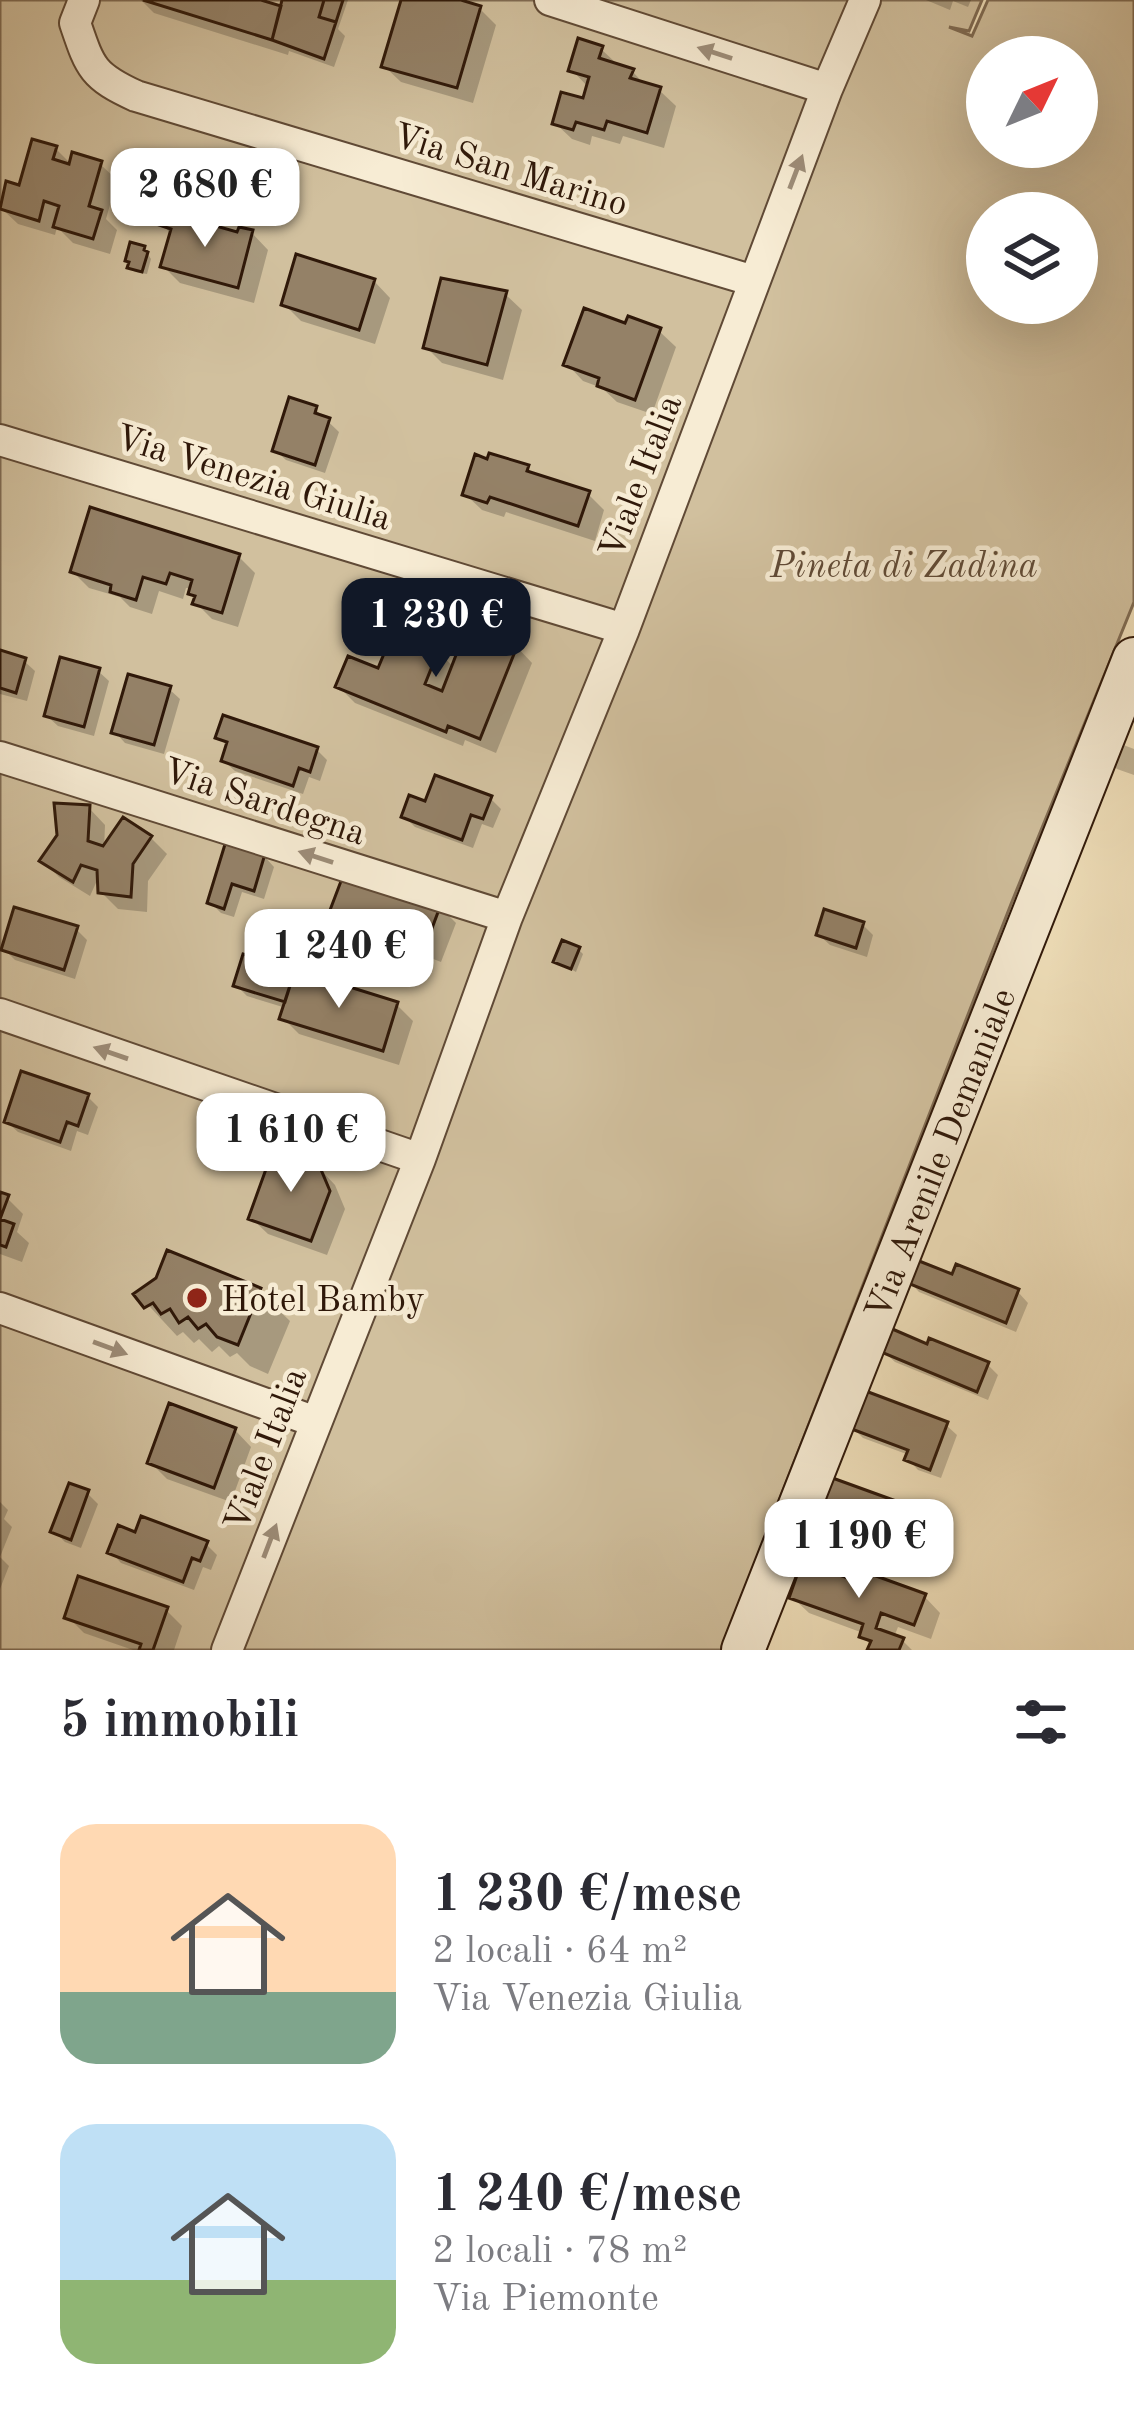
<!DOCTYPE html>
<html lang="it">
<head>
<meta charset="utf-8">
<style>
  body { margin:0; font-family:"Old Standard TT",serif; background:#f7f7f7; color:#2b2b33; height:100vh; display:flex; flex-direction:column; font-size:45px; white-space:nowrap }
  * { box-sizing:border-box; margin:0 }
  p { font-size:39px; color:#7c7c81 }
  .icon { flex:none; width:66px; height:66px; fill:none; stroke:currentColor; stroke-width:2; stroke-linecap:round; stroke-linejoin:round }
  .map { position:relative; height:1650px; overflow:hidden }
  .panel { display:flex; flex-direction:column; background:#fff; flex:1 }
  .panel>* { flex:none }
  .needle { width:78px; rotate:47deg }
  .fabs { position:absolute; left:966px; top:36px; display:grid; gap:24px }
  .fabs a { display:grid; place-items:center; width:132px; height:132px; border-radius:50%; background:#fff; box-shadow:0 12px 48px #0002; font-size:60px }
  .price { position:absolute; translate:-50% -102px; padding:0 27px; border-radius:24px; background:#fff; color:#222; font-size:39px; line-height:78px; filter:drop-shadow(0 3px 6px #0008) }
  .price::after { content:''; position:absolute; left:50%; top:72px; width:36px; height:27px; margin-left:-18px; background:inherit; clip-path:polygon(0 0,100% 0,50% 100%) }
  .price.active { background:#111827; color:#fff }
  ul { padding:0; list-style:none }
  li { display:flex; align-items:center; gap:36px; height:300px; padding:0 60px }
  li span { display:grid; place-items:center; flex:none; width:336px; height:240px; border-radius:36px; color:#555 }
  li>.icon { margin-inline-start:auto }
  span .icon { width:144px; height:144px; fill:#fffc; stroke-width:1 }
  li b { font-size:51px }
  h2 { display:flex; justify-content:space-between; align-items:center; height:144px; padding:0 60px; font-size:51px }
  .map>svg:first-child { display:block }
</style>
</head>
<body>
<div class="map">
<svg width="1134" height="1650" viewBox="0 0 1134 1650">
  <rect width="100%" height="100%" fill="#f2e2bd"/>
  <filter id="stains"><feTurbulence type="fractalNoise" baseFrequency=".00167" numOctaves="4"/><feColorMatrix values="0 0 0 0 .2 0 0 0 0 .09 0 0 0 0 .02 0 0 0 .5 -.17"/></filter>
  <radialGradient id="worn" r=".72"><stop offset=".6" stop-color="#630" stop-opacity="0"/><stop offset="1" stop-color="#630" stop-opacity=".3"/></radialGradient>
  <path fill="#d1c09e" stroke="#806c54" stroke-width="3" fill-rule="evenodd" d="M0,0h982l-13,31 -20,-4 23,9 16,-36h146v602l-123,302 -290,746h-721zM987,57h90v90h-90zM987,213h90v90h-90z"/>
  <path fill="#0003" d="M141,0h109l30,8 7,-8h61l-10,29 7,7 -11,31 -45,-16 -1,4 -134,-42z
    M404,0h50l25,8 17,17 -23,78 -72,-21 -17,-16z
    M926,0h45l-3,7 -15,-6 -3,9z
    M601,49l17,16 14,6 15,16 12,3 17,16 -12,42 -41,-12 -3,8 -28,-8 -2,9 -18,-6 -17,-16 30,-21 4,-14 -17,-18z
    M55,148l17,17 28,-1 17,16 -11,39 11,11 -7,24 -37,-11 -16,-16 -2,8 -37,-11 -17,-16z
    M162,224l77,11 13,-2 16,17 -14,53 -74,-20 -17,-17 9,-31z
    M144,248l7,11 -4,15 -12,-2 -5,-5z
    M374,281l16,17 -15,46 -74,-23 -17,-17z
    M505,294l17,16 -19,70 -61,-17 -16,-16z
    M627,326l32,5 17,16 -24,67 -35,-12 -15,-14 -19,-7 -16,-17z
    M315,409l24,23 -14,41 -39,-13 -11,-10z
    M528,468l9,10 51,16 16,16 -9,31 -89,-29 -2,5 -22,-7 -17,-16z
    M238,556l17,17 -17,54 -26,-8 -16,-16 1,-4 -6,-6 1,-4 -6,-1 -3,11 -24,-8 -7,23 -22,-7 -10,-10 -31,-9 -16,-16z
    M516,646l16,17 -36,90 -31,-13 -2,6 -108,-43 -16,-16 98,-36 18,17 4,-10 -7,-7z
    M0,653l24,8 11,10 -8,30 -27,-7z
    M98,671l11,10 -15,55 -36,-10 -11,-10z
    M169,689l11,10 -16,55 -39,-11 -10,-11z
    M219,737l98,13 10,10 -7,21 -11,-4 -6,17 -68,-23 -11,-10 5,-13z
    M1113,741l21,8v26l-17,-6 -11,-11z
    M490,798l11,11 -8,19 -11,-4 -9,24 -58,-21 -11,-11 23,-11z
    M89,808l16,17 -1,25 47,-12 16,16 -19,27 -1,31 -29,-3 -17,-17 -1,-18 -10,22 -31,-19 -16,-16z
    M264,856l10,11 -10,32 -22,-7 -8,25 -13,-4 -11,-11z
    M439,906l17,17 -15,39 -41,-16 -5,13 -26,-9 -38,-33z
    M863,925l10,10 -6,22 -37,-12 -11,-10z
    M76,929l11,11 -12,39 -60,-19 -11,-11z
    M578,949l5,5 -7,18 -19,-11z
    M236,985l161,20 16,16 -14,44 -100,-31 -16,-16 3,-10 -39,-12z
    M87,1096l11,11 -10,28 -11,-4 -6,20 -53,-19 -11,-10z
    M318,1167l17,18 10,24 -18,46 -59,-21 -17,-16z
    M0,1195l7,3 16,16 -6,18 12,11 -7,19 -22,-8z
    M953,1278l65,14 10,11 -12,29 -97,-40 -10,-11z
    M259,1291l31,30 -22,53 -18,-8 -13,-13 -7,4 -11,-11 -7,6 -13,-13 -5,4 -11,-11 -6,4 -39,-42z
    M884,1352l104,13 10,10 -10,25 -93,-38z
    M946,1425l11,10 -16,43 -23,-8 -10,-11 1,-4 -46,-17 -11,-11z
    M235,1430l16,17 -20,55 -64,-23 -17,-17z
    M87,1493l11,11 -17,44 -16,-6 -11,-11z
    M810,1496l106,16 10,10 -8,21 -97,-37z
    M0,1502l8,8 -4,9 8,8 -12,30z
    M206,1544l11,11 -6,15 -8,-3 -9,23 -73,-27 -10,-11z
    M0,1557l9,9 -9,23z
    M863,1586l61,10 16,17 -9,26 -33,-12 -4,10 8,3 10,10h-41l1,-4 -10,-10 1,-3 -54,-20 -17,-16z
    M166,1610l16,16 -8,24h-41l-49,-17 -16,-16z"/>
  <path fill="#948167" stroke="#2f1809" stroke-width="3" d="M143,0h118l20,6 -9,34z
    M282,0h42l-5,17 17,5 -12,37 -52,-19z
    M324,0h19l-7,22 -17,-5z
    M401,0h60l20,6 -24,82 -76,-21z
    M578,38l25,8 -4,12 35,11 -4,9 31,9 -14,46 -40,-12 -3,9 -28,-8 -3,8 -21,-6 9,-32 22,6 6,-21 -21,-6z
    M32,139l25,7 -4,13 16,5 3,-12 30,9 -13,45 13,4 -9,29 -40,-12 6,-21 -15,-5 -5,20 -39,-12 6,-28 13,4z
    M163,211l74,21 2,-5 14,3 -15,58 -78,-21 11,-38 -12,-4z
    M130,242l15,4 -1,4 4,2 -6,20 -15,-4 2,-6 -4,-1z
    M296,254l79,25 -16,51 -78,-25z
    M441,278l66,13 -20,74 -64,-17z
    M584,308l41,15 3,-7 33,12 -26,72 -38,-14 2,-8 -36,-13z
    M289,397l28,9 -2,7 15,5 -15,47 -43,-14z
    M489,453l40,12 -2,6 63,20 -12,35 -88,-29 -3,6 -25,-8 13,-41 12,5z
    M90,507l150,47 -18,59 -30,-9 3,-8 -7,-2 4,-14 -22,-7 -4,11 -23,-7 -7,23 -26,-8 1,-7 -41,-13z
    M461,621l57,23 -38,95 -32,-13 -2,6 -111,-45 13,-31 30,12 16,-38 45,19 -14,35 17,7 14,-36 -7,-3z
    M0,650l26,8 -10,35 -16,-5z
    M60,657l40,11 -16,59 -40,-11z
    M128,674l43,12 -17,59 -43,-12z
    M223,715l95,32 -8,25 -11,-4 -6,18 -72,-25 6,-19 -12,-4z
    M435,775l57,21 -9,23 -12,-4 -9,25 -61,-23 8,-22 16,6z
    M54,803l36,2 -2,36 15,5 20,-29 29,19 -19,28 -2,33 -33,-4 -1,-23 -16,-5 -8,17 -34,-21 18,-26z
    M226,841l39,13 -11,37 -22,-7 -8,25 -17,-6z
    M346,868l95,36 -16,43 -42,-15 -5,13 -29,-11 3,-7 -25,-9z
    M14,907l64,19 -14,44 -63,-20z
    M824,909l40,13 -8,26 -40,-13z
    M562,940l18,7 -9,22 -18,-7z
    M243,954l52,16 -10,32 -52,-16z
    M295,970l103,32 -15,49 -104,-32z
    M21,1071l68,23 -11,32 -11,-4 -7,20 -56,-20z
    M274,1147l45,18 11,26 -19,50 -63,-22z
    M0,1192l9,3 -9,24 14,5 -8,23 -6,-2z
    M167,1250l94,38 -23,57 -21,-8 -11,-13 -8,5 -10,-12 -9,6 -9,-14 -9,5 -8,-11 -9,5 -11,-14 23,-16z
    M914,1259l38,15 4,-10 63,25 -13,34 -101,-41z
    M890,1328l37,16 2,-6 60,24 -12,30 -96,-40z
    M863,1390l85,32 -18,48 -26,-10 4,-10 -59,-22z
    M169,1403l67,25 -22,60 -67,-25z
    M816,1472l102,37 -10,25 -101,-37z
    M69,1483l20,7 -18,50 -21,-8z
    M141,1516l67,25 -8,20 -8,-3 -9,24 -76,-29 11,-28 17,7z
    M802,1561l59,22 4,-11 61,22 -12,31 -33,-12 -5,15 28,10 -5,12h-32l4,-9 -12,-4 4,-13 -74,-26z
    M78,1576l90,31 -15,43h-14l2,-6 -77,-26z"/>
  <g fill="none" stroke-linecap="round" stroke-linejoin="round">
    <defs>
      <path id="street" d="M84,0l-9,23c15,44 17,53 61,73l618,185
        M550,0l277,89
        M0,440l624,189
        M0,757l507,160
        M0,1014l420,145
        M0,1308l316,114
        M227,1650l193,-491 87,-242 117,-288 203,-540 38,-89"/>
      <g id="secondary">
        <path id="s1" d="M743,1650l391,-991"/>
      </g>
    </defs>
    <use href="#street" stroke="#604a36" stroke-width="34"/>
    <use href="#secondary" stroke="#2f1809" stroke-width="46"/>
    <use href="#street" stroke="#f7ecd4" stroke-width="30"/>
    <use href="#secondary" stroke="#f7ecd4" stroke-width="42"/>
  </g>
  <defs><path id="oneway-solid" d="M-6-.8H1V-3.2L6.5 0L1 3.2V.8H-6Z" transform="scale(3)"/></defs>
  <g fill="#9d8d79">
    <use href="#oneway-solid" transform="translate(715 53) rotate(-162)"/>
    <use href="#oneway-solid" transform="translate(796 172) rotate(-69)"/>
    <use href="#oneway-solid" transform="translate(316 857) rotate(-162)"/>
    <use href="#oneway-solid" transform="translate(111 1053) rotate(-161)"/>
    <use href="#oneway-solid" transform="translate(110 1348) rotate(20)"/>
    <use href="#oneway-solid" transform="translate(270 1541) rotate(-69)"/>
  </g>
  <circle fill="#8f2418" stroke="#f7ecd4" stroke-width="4.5" cx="197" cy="1298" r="12"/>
  <g text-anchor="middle" stroke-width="9" stroke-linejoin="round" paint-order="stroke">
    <g font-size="36" fill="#2f1809" stroke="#f7ecd4">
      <text transform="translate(511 168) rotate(17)" y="13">Via San Marino</text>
      <text transform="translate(254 476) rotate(17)" y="13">Via Venezia Giulia</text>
      <text transform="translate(639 476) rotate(-69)" y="13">Viale Italia</text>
      <text transform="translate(265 800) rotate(18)" y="13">Via Sardegna</text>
      <text dy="13" stroke="none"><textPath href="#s1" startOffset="534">Via Arenile Demaniale</textPath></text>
      <text transform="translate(264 1449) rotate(-69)" y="13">Viale Italia</text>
    </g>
    <g font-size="36" font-style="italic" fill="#604a36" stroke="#f7ecd4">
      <text x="904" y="577">Pineta di Zadina</text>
    </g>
    <g font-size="36" fill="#2f1809" stroke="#f7ecd4" text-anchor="start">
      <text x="221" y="1311">Hotel Bamby</text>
    </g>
  </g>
  <rect width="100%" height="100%" filter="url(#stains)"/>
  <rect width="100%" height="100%" fill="url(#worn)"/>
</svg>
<div class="fabs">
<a><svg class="needle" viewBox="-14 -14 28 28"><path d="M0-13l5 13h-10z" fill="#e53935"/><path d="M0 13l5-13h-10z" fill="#7c7c81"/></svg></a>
<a><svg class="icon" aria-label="layers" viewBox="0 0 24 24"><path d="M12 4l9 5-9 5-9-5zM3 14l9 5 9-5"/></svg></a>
</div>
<b class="price" style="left:205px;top:250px">2 680 €</b>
<b class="price active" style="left:436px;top:680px">1 230 €</b>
<b class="price" style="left:339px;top:1011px">1 240 €</b>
<b class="price" style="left:291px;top:1195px">1 610 €</b>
<b class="price" style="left:859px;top:1601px">1 190 €</b>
</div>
<section class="panel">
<h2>5 immobili<svg class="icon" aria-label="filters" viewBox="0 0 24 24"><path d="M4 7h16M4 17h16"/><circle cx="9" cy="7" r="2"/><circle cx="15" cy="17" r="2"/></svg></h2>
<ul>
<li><span style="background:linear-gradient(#ffd9b3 70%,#7fa58c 0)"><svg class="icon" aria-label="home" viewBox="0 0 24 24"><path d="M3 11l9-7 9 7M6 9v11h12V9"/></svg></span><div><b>1 230 €/mese</b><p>2 locali · 64 m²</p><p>Via Venezia Giulia</p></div></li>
<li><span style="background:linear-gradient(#bfe0f5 65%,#8fb573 0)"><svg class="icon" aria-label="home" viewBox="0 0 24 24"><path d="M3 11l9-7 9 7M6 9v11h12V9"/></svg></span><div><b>1 240 €/mese</b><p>2 locali · 78 m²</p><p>Via Piemonte</p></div></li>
</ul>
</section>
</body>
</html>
